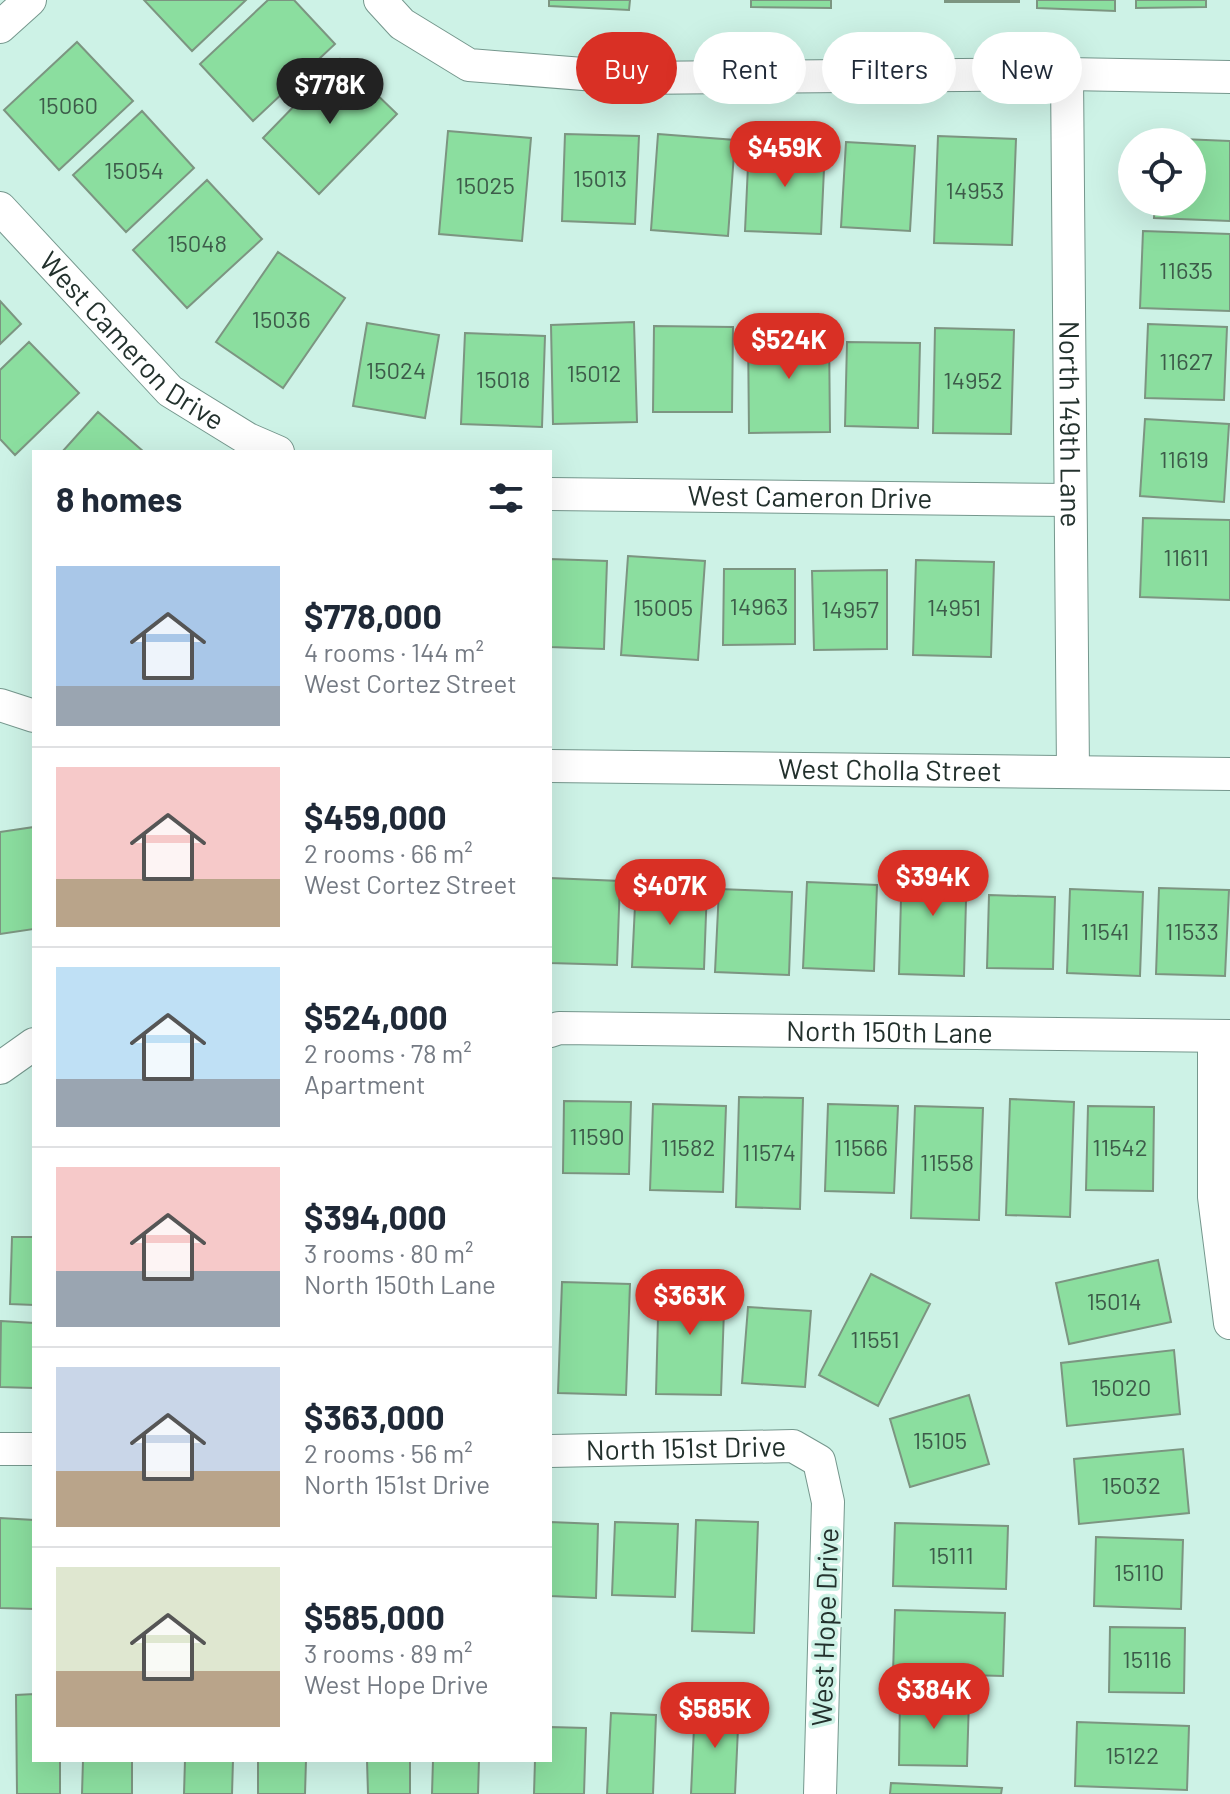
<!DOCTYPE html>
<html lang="en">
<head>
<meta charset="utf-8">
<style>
  body { margin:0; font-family:Barlow,sans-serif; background:#f2f2f3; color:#1f2937; height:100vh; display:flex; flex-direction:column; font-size:30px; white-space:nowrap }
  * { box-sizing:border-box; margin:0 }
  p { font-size:26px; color:#747a83 }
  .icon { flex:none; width:44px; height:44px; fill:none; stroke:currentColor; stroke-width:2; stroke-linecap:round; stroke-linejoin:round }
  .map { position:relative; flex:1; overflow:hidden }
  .side { position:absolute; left:32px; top:450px; width:520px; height:1312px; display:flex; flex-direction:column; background:#fff; border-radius:0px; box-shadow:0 8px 32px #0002 }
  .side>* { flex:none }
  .top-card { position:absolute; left:576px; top:32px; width:534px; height:72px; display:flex; gap:16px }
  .controls { position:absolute; left:1118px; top:128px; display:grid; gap:16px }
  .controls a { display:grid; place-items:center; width:88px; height:88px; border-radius:50%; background:#fff; box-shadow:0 8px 32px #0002; font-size:40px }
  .price { position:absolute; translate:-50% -68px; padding:0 18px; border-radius:28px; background:#d93025; color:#fff; font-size:26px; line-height:52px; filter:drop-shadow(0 2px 4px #0008) }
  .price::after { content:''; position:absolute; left:50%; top:48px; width:24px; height:18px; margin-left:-12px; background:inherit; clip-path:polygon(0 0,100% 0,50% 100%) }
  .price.on { background:#222; color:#fff }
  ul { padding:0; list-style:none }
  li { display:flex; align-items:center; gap:24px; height:200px; padding:0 24px }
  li+li { border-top:2px solid #e0e1e3 }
  li span { display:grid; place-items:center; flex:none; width:224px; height:160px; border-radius:0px; color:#555 }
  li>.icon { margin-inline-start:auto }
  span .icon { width:96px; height:96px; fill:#fffc; stroke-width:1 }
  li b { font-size:34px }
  h2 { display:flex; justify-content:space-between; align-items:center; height:96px; padding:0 24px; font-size:34px }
  .pill { padding:0 28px; border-radius:36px; background:#fff; box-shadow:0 8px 32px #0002; font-size:28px; line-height:72px }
  .pill.on { background:#d93025; color:#fff }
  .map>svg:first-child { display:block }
</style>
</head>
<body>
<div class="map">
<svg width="1230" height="1794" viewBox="0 0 1230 1794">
  <rect width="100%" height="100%" fill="#cdf2e6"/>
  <path fill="#8bde9f" stroke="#7c9581" stroke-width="2" d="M144,0h102l-54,51z
    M268,0h26l41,44 -82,77 -53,-57z
    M549,0h81l-1,10 -80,-4z
    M751,0h80v8l-80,-1z
    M945,0h74v2h-74z
    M1037,0h78v11l-78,-3z
    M1136,0h70v7l-70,1z
    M77,42l56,59 -74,69 -55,-60z
    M340,59l57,55 -78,80 -56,-56z
    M142,111l52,57 -68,64 -53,-57z
    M448,131l83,7 -9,103 -83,-7z
    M565,134l74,2 -4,88 -73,-3z
    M658,134l77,6 -7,96 -77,-6z
    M938,136l78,3 -4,106 -78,-2z
    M1157,138l73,3v80l-76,-3 1,-16h37v-60h-35z
    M846,142l69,4 -5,85 -69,-4z
    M749,144l76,3 -4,87 -76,-3z
    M207,180l55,59 -75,69 -54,-58z
    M1143,231l87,3v77l-90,-3z
    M278,252l67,46 -62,90 -67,-46z
    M0,301l21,23 -21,20z
    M634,322l3,100 -84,2 -2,-99z
    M367,323l72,12 -14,83 -72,-12z
    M1148,324l79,3 -3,73 -79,-2z
    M654,326l79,1 -1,85h-79z
    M935,328l79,2 -3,104 -78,-1z
    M829,329l1,103 -81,1 -1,-103z
    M465,333l80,3 -3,91 -81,-3z
    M29,342l50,51 -64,62 -15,-16v-69z
    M847,342l73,1 -2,85 -73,-2z
    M98,412l46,40h-82z
    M1145,419l84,5 -5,78 -84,-6z
    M1143,518l87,2v80l-90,-3z
    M628,556l77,5 -7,99 -77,-5z
    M550,559l57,2 -3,88 -54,-2z
    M916,560l78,2 -3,95 -78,-2z
    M724,569h71v75l-72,1z
    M887,570v79l-73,1 -2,-79z
    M34,827v102l-34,5v-102z
    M902,860l65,2 -3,114 -65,-2z
    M550,878l70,3 -3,84 -67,-2z
    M807,882l70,3 -3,86 -71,-3z
    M636,885l71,2 -3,82 -72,-2z
    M1159,888l70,2 -4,86 -69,-2z
    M719,889l73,3 -3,83 -74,-3z
    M1070,889l73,3 -3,84 -73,-3z
    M989,895l66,2 -2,72 -66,-1z
    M739,1097l64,1 -3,111 -64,-2z
    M1010,1099l64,3 -4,115 -64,-2z
    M564,1101l67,1 -2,72 -66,-1z
    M653,1104l73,2 -3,86 -73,-2z
    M828,1104l70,2 -4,87 -69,-2z
    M915,1106l68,2 -4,112 -68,-2z
    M1088,1106l66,1 -1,84 -67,-1z
    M12,1237h22v68l-24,-1z
    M1158,1260l13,62 -102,22 -13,-61z
    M871,1274l59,30 -52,102 -59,-31z
    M659,1279l66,2 -4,114 -65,-1z
    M562,1282l68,2 -4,111 -68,-2z
    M748,1307l63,4 -6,76 -63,-4z
    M1,1321l33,2v65l-34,-1z
    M1174,1350l6,64 -113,12 -6,-63z
    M969,1395l20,69 -79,23 -20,-68z
    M1183,1449l6,64 -110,11 -5,-65z
    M0,1518l34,2v89l-34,-1z
    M696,1520l62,2 -4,111 -62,-2z
    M550,1522l48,2 -2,74 -46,-2z
    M615,1522l63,2 -3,73 -63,-2z
    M895,1523l113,3 -2,63 -113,-3z
    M1096,1537l87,3 -2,69 -87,-3z
    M895,1610l110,3 -2,63 -110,-3z
    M1110,1627l75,1 -1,65 -75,-1z
    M34,1694v66h26v34h-43l-1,-99z
    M900,1696l69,2 -2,68 -68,-1z
    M695,1705l44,1 -4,88h-44z
    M611,1713l45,2 -3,79h-46z
    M1077,1722l112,4 -2,64 -112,-4z
    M550,1727l36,1 -2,66h-50l1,-34h15z
    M83,1760h49v34h-50z
    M185,1760h48l-1,34h-48z
    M258,1760h48l-1,34h-47z
    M367,1760h43v34h-42z
    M433,1760h46l-1,34h-46z
    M891,1783l111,5 -1,6h-111z"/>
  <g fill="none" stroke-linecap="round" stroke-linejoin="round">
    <defs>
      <g id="minor">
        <path d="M380,0l22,24 67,41 165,13 433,-4 163,3"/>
        <path d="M0,27l30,-27"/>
        <path id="s1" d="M1067,74l6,698"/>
        <path id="s2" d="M0,208l170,183 78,48 30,13"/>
        <path id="s3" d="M550,494l519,6"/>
        <path d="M0,705l34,11"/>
        <path id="s4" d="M550,766l680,8"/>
        <path id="s5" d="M550,1031l9,-3 671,8"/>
        <path d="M1214,1036v161l16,126"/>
        <path d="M0,1068l34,-24"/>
        <path d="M0,1449h34"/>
        <path id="s6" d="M550,1451l243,-5 26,15 9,41 -8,292"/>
      </g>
    </defs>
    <use href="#minor" stroke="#75978d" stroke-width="34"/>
    <use href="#minor" stroke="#fff" stroke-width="32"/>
  </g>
  <g text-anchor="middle" stroke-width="7" stroke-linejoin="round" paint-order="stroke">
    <g font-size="24" fill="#3d5c4a">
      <text x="68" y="114">15060</text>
      <text x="134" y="179">15054</text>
      <text x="600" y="187">15013</text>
      <text x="485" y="194">15025</text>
      <text x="975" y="199">14953</text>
      <text x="197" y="252">15048</text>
      <text x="1186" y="279">11635</text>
      <text x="281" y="328">15036</text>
      <text x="1186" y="370">11627</text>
      <text x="396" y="379">15024</text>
      <text x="594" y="382">15012</text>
      <text x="503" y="388">15018</text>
      <text x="973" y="389">14952</text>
      <text x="1184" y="468">11619</text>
      <text x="1186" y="566">11611</text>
      <text x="759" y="615">14963</text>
      <text x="663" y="616">15005</text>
      <text x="954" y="616">14951</text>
      <text x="850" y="618">14957</text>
      <text x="1105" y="940">11541</text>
      <text x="1192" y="940">11533</text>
      <text x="597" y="1145">11590</text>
      <text x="688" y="1156">11582</text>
      <text x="861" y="1156">11566</text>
      <text x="1120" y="1156">11542</text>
      <text x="769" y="1161">11574</text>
      <text x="947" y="1171">11558</text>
      <text x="1114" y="1310">15014</text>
      <text x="875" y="1348">11551</text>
      <text x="1121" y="1396">15020</text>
      <text x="940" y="1449">15105</text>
      <text x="1131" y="1494">15032</text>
      <text x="951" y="1564">15111</text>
      <text x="1139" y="1581">15110</text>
      <text x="1147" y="1668">15116</text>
      <text x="1132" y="1764">15122</text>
    </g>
    <g font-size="28" fill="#23312d" stroke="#cdf2e6">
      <text dy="10" stroke="none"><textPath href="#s2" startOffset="188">West Cameron Drive</textPath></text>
      <text dy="10" stroke="none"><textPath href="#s1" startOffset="350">North 149th Lane</textPath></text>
      <text dy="10" stroke="none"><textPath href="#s3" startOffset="260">West Cameron Drive</textPath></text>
      <text dy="10" stroke="none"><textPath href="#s4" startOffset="340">West Cholla Street</textPath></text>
      <text dy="10" stroke="none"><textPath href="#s5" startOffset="340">North 150th Lane</textPath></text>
      <text dy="10" stroke="none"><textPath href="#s6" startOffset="136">North 151st Drive</textPath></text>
      <text transform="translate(825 1627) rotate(-88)" y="10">West Hope Drive</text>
    </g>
  </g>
</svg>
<div class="controls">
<a><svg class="icon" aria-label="locate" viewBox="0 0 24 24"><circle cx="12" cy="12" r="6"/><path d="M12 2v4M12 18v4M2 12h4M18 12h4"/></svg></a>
</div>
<b class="price on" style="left:330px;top:126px">$778K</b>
<b class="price" style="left:785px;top:189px">$459K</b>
<b class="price" style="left:789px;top:381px">$524K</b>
<b class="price" style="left:933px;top:918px">$394K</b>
<b class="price" style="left:670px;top:927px">$407K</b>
<b class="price" style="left:690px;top:1337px">$363K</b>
<b class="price" style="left:934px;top:1731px">$384K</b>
<b class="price" style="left:715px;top:1750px">$585K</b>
<div class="top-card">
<a class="pill on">Buy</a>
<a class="pill">Rent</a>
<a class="pill">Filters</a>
<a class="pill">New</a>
</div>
<section class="side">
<h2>8 homes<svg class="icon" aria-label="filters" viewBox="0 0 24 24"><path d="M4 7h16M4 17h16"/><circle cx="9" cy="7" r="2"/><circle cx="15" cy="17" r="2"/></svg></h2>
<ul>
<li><span style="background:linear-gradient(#a9c7e8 75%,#9aa5b1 0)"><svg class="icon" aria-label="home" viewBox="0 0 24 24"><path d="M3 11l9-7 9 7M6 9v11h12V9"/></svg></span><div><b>$778,000</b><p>4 rooms · 144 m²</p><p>West Cortez Street</p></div></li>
<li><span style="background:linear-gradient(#f6c9c9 70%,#b9a48a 0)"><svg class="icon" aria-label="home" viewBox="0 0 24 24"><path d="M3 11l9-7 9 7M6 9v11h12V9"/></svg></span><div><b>$459,000</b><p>2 rooms · 66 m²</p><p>West Cortez Street</p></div></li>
<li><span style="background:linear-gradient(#bfe0f5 70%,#9aa5b1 0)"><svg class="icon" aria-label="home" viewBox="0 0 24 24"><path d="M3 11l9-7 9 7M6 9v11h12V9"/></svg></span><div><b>$524,000</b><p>2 rooms · 78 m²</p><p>Apartment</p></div></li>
<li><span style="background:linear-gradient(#f6c9c9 65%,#9aa5b1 0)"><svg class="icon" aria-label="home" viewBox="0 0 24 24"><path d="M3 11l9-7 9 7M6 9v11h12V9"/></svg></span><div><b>$394,000</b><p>3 rooms · 80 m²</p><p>North 150th Lane</p></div></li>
<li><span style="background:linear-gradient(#c9d6e8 65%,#b9a48a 0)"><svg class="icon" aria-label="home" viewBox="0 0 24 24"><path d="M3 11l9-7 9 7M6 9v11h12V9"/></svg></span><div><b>$363,000</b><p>2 rooms · 56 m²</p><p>North 151st Drive</p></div></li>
<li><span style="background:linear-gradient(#dfe7d0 65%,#b9a48a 0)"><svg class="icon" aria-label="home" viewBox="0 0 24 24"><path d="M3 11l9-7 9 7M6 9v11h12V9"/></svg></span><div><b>$585,000</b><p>3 rooms · 89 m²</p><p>West Hope Drive</p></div></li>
</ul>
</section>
</div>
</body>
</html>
